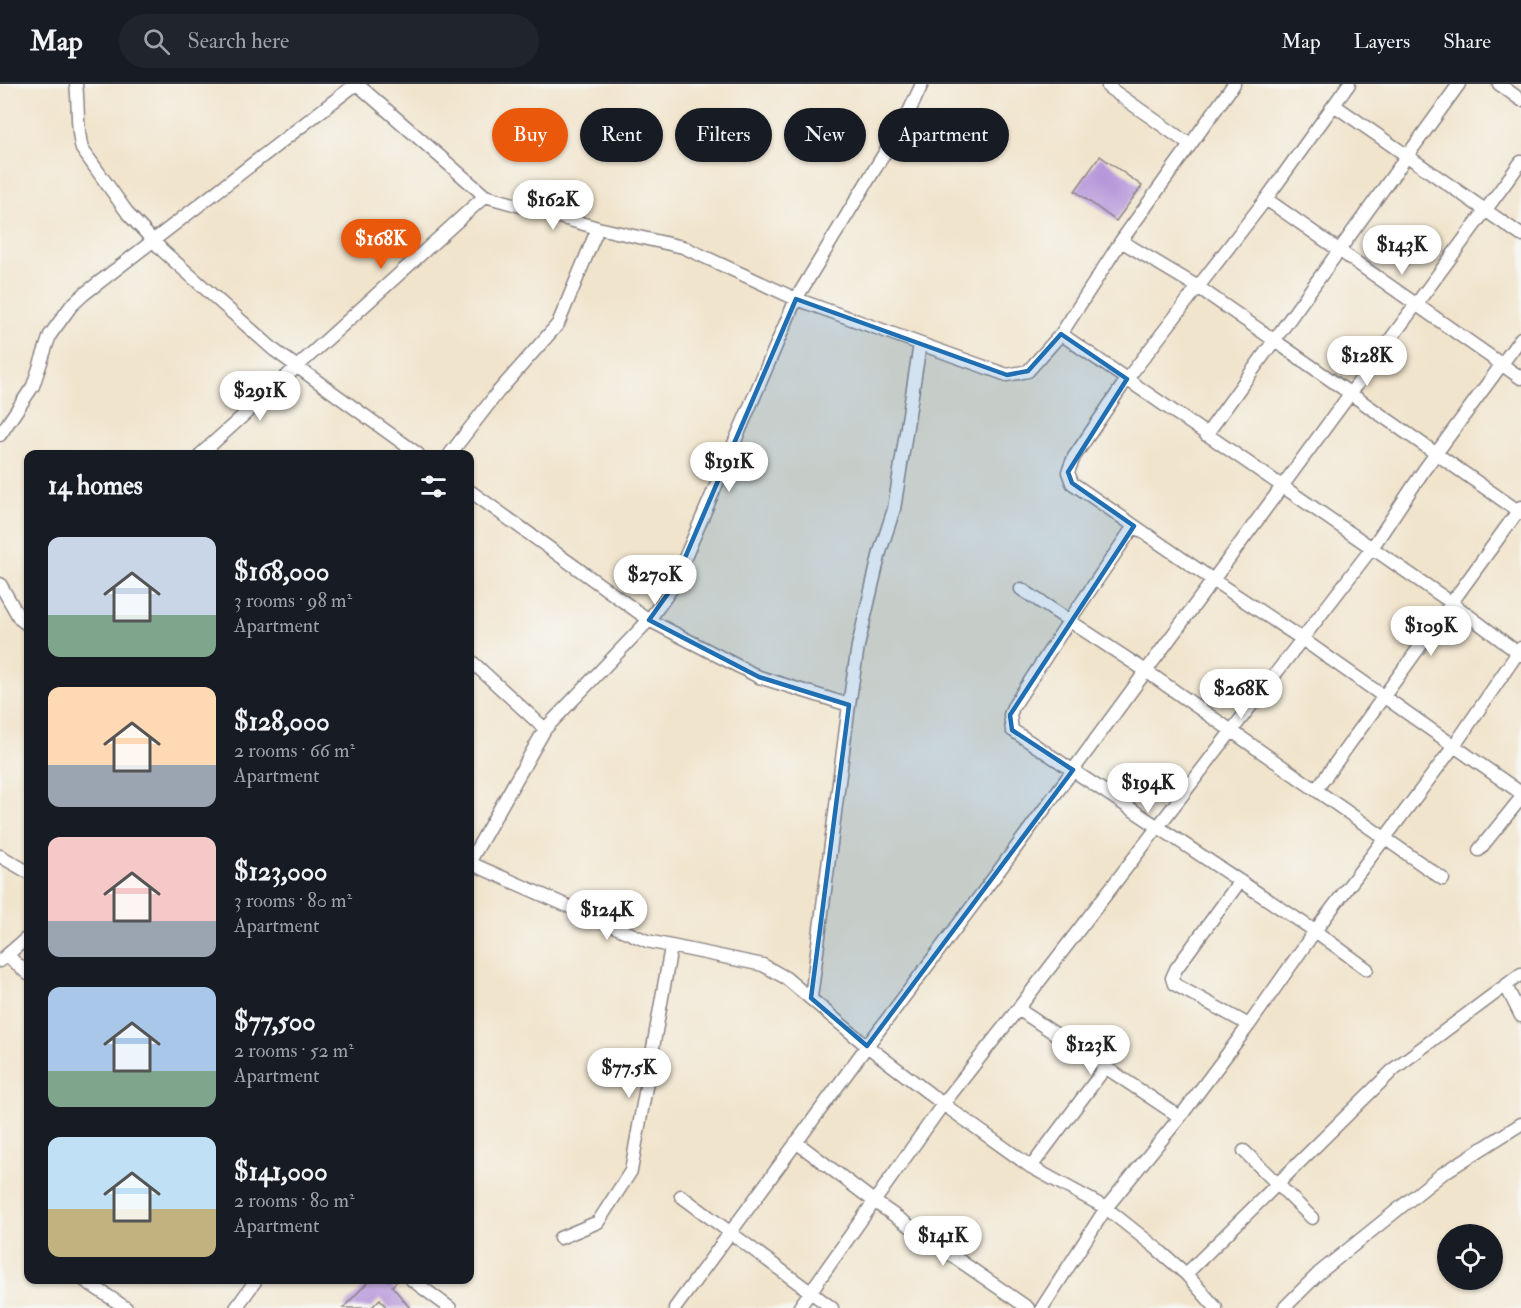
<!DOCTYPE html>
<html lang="en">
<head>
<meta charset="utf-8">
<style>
  body { margin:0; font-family:"IM FELL Double Pica",serif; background:#20242c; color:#f1f3f6; height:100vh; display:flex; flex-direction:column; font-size:22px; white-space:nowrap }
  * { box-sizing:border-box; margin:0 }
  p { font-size:20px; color:#9ea1a6 }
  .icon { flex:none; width:33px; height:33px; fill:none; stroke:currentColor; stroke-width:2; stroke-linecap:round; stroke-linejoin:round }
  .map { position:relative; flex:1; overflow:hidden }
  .side { position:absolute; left:24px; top:366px; width:450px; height:834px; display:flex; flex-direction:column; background:#171b24; border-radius:12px; box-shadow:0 2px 4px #0004 }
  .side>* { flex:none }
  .hud { position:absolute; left:492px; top:24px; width:570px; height:54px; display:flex; gap:12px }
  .tools { position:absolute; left:1437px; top:1140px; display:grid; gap:12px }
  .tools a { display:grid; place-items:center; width:66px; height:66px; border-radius:50%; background:#171b24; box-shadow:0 2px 4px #0004; font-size:30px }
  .price { position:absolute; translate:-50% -51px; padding:0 14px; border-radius:21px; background:#fff; color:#222; font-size:20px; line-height:39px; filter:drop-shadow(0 2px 3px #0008) }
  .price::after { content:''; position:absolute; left:50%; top:36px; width:18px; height:14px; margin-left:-9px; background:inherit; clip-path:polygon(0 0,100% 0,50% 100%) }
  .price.current { background:#ea580c; color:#fff }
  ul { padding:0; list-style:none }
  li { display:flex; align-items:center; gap:18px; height:150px; padding:0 24px }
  li span { display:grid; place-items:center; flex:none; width:168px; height:120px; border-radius:12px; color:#555 }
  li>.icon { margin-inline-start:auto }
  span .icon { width:72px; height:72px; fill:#fffc; stroke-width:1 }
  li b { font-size:26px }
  h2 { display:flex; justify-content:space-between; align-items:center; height:72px; padding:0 24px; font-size:26px }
  .pill { padding:0 21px; border-radius:27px; background:#171b24; box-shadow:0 2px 4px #0004; font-size:21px; line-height:54px }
  .pill.current { background:#ea580c; color:#fff }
  header { display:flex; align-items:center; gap:36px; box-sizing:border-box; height:84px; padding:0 30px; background:#171b24; border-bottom:2px solid #363941 }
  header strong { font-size:28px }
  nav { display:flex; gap:33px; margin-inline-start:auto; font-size:21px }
  .search { width:420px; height:54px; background:#20242c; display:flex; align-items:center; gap:15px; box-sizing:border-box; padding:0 21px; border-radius:33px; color:#9ea1a6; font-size:22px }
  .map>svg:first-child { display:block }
</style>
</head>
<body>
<header>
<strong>Map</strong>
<div class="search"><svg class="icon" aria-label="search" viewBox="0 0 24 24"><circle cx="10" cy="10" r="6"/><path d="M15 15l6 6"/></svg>Search here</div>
<nav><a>Map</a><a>Layers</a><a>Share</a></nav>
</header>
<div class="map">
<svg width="1521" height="1224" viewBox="0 0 1521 1224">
  <rect width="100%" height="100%" fill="#f6f6f2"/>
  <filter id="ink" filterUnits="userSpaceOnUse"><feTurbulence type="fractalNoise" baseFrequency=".0167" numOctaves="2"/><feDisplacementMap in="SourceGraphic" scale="12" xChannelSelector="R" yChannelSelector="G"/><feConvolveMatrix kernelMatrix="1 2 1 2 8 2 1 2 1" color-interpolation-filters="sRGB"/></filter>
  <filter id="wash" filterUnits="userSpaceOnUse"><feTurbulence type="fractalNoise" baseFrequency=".008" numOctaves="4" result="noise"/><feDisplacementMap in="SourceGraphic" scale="24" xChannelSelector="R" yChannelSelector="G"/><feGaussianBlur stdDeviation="1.35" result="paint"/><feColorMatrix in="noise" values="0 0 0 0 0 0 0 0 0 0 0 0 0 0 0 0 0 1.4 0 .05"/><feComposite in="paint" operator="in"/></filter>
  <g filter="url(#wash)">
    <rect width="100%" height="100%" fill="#f1e4cc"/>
    <g id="blocks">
      <path fill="#b798da" d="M1100,72l42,30 -26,35 -41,-30z
        M370,1196h28l-6,6 18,22h-23l-7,-9 -9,9h-28z"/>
    </g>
  </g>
  <g filter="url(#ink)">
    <use href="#blocks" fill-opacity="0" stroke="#8a8384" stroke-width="1.5"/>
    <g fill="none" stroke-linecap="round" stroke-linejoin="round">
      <defs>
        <path id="minor" d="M76,0c3,22 0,44 6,65l47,66 34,36 111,99 144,104
          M357,0l128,112 113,32 85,19 113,52 211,76 21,-4 33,-37 60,-93 113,-157
          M1110,0l-2,3 82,58
          M1499,0l22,16
          M1334,21l187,130
          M1266,115l255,179
          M1121,157l77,46 68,-88 83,-115
          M1061,250l391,269 69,52
          M0,351l33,-49 17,-51 21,-29 13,-12 272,-210
          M1206,351l253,-351
          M201,370l284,-258
          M450,370l48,-62 60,-68 40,-96
          M470,407l179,129 110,57 90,28
          M1521,429l-323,-226 -71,92 -53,78 -6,15 4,11 141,97 89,59 219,154
          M1134,442l-65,95 -56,86 -3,8 2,15 303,201 52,38
          M0,500l20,35 8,6
          M1021,505l125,82 297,208
          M470,576l75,69
          M1316,706l205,-283
          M1479,766l42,-52
          M0,772l28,16
          M470,777l75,-132 104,-109 23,-32 124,-289 111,-183 15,-32
          M470,779l177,78 116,24 23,13 81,68 76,58 88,63 75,41 49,39 31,27 30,34
          M1240,797l-64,88 -4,9 2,6 75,41
          M7,871l21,19
          M0,877l28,-24
          M1506,902l15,30
          M811,914l38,-293 9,-59 22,-94 14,-43 26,-165
          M1018,925l162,108
          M796,1058l79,60 153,106
          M1244,1067l68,67
          M1031,1083l74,-99
          M681,1112l151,112
          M560,1154l38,-16 33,-51 40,-224
          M1186,1190l209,-206 126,-94
          M84,1196l42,28
          M412,1196l38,28
          M236,1224l20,-28
          M675,1224l192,-262 128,-170 526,-714
          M799,1224l144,-204 75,-95 354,-461 52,-78 97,-132
          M1042,1224l64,-100 74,-91 69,-92 66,-94 139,-185 67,-98
          M1284,1224l35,-35 123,-99 79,-50"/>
      </defs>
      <use href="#minor" stroke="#8a8384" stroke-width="15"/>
      <use href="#minor" stroke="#fff" stroke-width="12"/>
    </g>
  </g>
  <path fill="#1f6fb2" fill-opacity="0.2" stroke="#1f6fb2" stroke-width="4.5" stroke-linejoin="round" d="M796,215l211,76 21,-4 33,-37 66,45 -59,93 4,11 62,43 -124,189 2,15 61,40 -206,276 -56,-48 38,-293 -90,-28 -110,-57 23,-32z"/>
</svg>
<div class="tools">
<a><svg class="icon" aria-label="locate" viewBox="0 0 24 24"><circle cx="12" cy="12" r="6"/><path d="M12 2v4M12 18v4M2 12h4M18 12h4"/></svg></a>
</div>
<b class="price" style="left:553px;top:147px">$162K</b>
<b class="price current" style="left:381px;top:186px">$168K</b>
<b class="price" style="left:1402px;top:192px">$143K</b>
<b class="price" style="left:1367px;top:303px">$128K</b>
<b class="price" style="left:260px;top:338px">$291K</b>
<b class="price" style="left:729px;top:409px">$191K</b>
<b class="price" style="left:655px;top:522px">$270K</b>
<b class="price" style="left:1431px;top:573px">$109K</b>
<b class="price" style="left:1241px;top:636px">$268K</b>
<b class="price" style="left:1148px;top:730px">$194K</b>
<b class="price" style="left:607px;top:857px">$124K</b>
<b class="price" style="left:1091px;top:992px">$123K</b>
<b class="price" style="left:629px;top:1015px">$77.5K</b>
<b class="price" style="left:943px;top:1183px">$141K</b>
<div class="hud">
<a class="pill current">Buy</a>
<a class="pill">Rent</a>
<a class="pill">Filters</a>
<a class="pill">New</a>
<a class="pill">Apartment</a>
</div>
<section class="side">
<h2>14 homes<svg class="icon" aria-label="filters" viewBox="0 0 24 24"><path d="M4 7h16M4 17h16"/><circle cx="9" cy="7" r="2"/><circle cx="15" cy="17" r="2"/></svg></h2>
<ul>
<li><span style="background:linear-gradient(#c9d6e8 65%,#7fa58c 0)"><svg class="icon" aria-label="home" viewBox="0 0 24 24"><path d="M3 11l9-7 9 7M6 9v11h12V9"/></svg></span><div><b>$168,000</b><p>3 rooms · 98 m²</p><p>Apartment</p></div></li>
<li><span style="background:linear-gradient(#ffd9b3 65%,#9aa5b1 0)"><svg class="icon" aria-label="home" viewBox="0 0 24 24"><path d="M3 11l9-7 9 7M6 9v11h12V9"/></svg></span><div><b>$128,000</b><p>2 rooms · 66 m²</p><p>Apartment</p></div></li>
<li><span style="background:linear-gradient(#f6c9c9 70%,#9aa5b1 0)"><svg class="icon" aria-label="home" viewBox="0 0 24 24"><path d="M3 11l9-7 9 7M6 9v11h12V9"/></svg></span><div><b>$123,000</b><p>3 rooms · 80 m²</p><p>Apartment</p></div></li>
<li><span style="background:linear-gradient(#a9c7e8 70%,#7fa58c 0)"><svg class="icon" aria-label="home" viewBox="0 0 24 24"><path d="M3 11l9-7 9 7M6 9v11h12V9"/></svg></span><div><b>$77,500</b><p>2 rooms · 52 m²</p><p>Apartment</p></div></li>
<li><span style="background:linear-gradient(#bfe0f5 60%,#c2b280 0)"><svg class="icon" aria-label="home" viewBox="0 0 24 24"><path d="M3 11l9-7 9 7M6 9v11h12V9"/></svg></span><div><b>$141,000</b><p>2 rooms · 80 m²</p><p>Apartment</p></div></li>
</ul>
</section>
</div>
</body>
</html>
